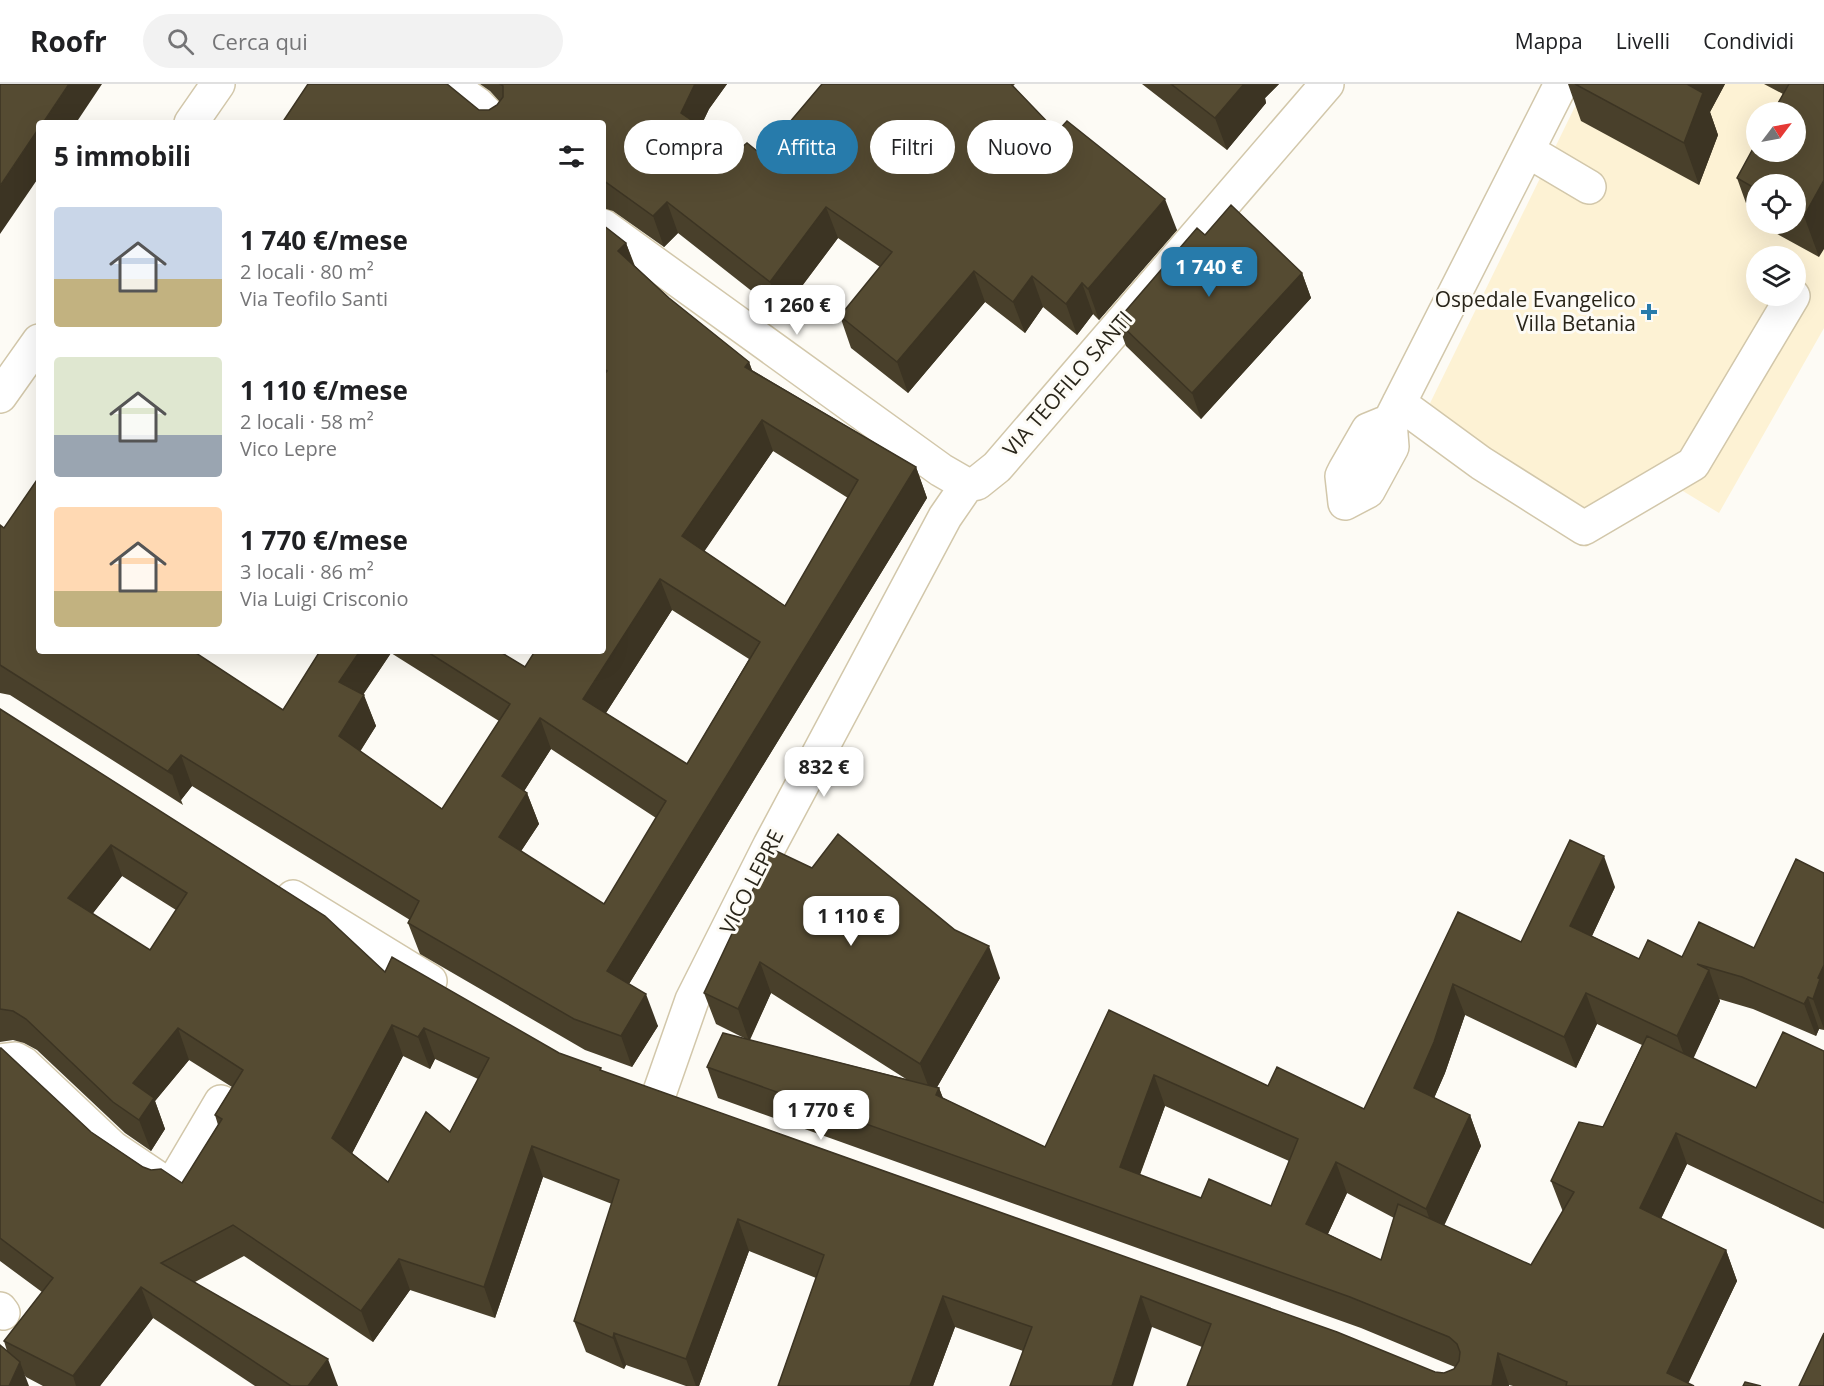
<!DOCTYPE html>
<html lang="it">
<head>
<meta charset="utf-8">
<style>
  body { margin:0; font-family:"Open Sans",sans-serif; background:#f2f2f2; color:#202124; height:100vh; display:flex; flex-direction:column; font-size:22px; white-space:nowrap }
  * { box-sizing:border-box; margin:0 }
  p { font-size:20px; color:#757577 }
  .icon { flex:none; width:33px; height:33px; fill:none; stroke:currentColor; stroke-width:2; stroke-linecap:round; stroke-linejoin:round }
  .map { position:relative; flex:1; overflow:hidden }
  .sheet { position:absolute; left:36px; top:36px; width:570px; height:534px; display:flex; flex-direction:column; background:#fff; border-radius:6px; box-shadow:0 6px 24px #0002 }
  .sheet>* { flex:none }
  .hud { position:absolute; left:624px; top:36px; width:570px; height:54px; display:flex; gap:12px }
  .needle { width:39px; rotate:58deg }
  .tools { position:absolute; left:1746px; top:18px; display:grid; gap:12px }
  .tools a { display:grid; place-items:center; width:60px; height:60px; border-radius:50%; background:#fff; box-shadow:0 6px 24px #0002; font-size:30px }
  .price { position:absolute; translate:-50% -51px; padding:0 14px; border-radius:12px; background:#fff; color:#222; font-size:20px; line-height:39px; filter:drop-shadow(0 2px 3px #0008) }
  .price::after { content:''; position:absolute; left:50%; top:36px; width:18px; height:14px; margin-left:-9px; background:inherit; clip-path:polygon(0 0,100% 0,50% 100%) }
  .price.selected { background:#277bab; color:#fff }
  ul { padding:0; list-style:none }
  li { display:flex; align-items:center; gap:18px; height:150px; padding:0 18px }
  li span { display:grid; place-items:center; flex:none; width:168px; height:120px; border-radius:6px; color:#555 }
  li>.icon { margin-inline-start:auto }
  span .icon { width:72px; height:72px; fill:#fffc; stroke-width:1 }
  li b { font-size:26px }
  h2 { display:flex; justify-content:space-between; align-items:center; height:72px; padding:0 18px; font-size:26px }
  .pill { padding:0 21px; border-radius:27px; background:#fff; box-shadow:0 6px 24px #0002; font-size:21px; line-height:54px }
  .pill.selected { background:#277bab; color:#fff }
  header { display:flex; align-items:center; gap:36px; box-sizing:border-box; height:84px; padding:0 30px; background:#fff; border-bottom:2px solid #e0e0e0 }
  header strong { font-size:28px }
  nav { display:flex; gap:33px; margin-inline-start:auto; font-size:21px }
  .search { width:420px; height:54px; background:#f2f2f2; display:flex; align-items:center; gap:15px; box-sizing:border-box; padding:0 21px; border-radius:33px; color:#757577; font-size:22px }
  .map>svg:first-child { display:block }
</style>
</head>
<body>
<header>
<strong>Roofr</strong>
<div class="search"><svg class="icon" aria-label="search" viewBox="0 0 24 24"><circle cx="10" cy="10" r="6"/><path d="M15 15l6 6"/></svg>Cerca qui</div>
<nav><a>Mappa</a><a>Livelli</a><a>Condividi</a></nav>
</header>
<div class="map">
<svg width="1824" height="1302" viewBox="0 0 1824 1302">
  <rect width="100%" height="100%" fill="#fdfbf5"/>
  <path fill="#fdf2d4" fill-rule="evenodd" d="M1586,0h238v244l-105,185 -41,-25 -92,59 -172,-111zM1756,28h40v40h-40zM1756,100h40v40h-40zM1756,172h40v40h-40z"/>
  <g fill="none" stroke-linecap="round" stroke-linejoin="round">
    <defs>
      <path id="minor" d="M449,0l28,20 19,19
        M191,39l27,-39
        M1528,67l61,36
        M603,142l338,244 26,15
        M0,312l39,-55
        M1399,319l82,60 103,65 109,-64 100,-168
        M1390,337l-22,9 -23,40 -3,6 3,27 23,-12 24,-44 -2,-26 171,-337
        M967,401l10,-2 20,-16 330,-383
        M293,813l137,84
        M0,977l15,-2 9,5 89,84 52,35 10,-3 46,-78
        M658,1013l34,-97 78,-155 175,-328 22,-32
        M0,1225l3,4"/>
    </defs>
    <use href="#minor" stroke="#d2c7aa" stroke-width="36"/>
    <use href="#minor" stroke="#fff" stroke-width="33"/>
  </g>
  <path fill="#49402b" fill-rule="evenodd" d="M480,0h247l-18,25 -8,17 36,25 25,4 60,-71h193l-2,2 44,46 120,98 -78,90 -6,-6 -16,21 -34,-28 -18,26 -40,-31 -77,91 -57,-45 -11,-32 40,-49 -42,-29 -57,76 -103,-81 -14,14 -51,-36 -10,-3v-85l-124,-13h10l8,-5 3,-3 -10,-11z
    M1142,0h137l-14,14 1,5 -39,47z
    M1568,0h157l-15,28 8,23 -19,50 -118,-64z
    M1764,0h60l-5,173 -60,-33h37v-40h-40v38l-4,-2 -15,-42 46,-84z
    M603,141l23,18 9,23 34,32 80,64 3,8 164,97 11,31 -298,486 29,42 -26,41 -47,-17 -165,-96 -12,-31 2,-3 -218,-134 -11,14 2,5 -173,-110 -10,-2v-168l39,126 244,59 37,-59h179l26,16 78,-16zM773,367l75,47 -63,108 -81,-55zM672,526l77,49 -62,105 -81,-51zM391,569l108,68 -57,88 -82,-58 16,-25 -13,-32zM551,665l105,69 -52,86 -83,-53 18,-27 -12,-31 -3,-2z
    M1205,151l97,38 9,25 -110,121 -75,-73 -9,-25z
    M0,625l385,263 174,81 42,15 1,3 833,301 9,1 10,-4 1,-2 -94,-39 -643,-230 -11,-31 37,-29 -28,-14 -12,-31 68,-144 228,129 -63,109 2,1 4,10 102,49 64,-137 159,76 96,23 94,-197 63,30 94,-55 -23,49 47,23 43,-2 72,-9 70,-75v157l-5,-1 -3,7 -63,-27 -34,-10 1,2 -27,57 63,30 68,-37v178l-137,-65 -26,55 65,31 11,31 -49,102 6,3h-181l-4,-1 -307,-38 -50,-20 -129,24 -68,-24 -22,59h-155l38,-108 -67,-27 -50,135h-13l-60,-21 -2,4 -38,-17 -12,-31 38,-117 -69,-27 -48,141 -85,-28 -37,52 -129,-86 -49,26 143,104h-83l-102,-68 -53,68h-57l-17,-9 -19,-26 -3,-10 38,-49 -42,-31v-213l91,84 52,35 39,16 36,-58 -3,-10 17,-28 -43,-27 -34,41 10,28 -14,22 -26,-18 -88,-83 -13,-7 -11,-3 -13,2zM122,792l54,34 -26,40 -58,-36zM771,909l135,86 -156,-39zM1465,931l111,53 21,-44 45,21 -39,82 -52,54 12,31 -32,53 -87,-39 37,-80 -11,-31 -36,-17 11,-25zM403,972l27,13 5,-10 43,20 -28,53 -62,50 -36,-29zM1165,1022l124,55 -18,45 -70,-8 -61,-23zM1347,1109l47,25 -13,42 -53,-26z"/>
  <path fill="#3c3423" d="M69,0h33l-26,39h-33z
    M695,0h32l-18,25 -17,35 -11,-31z
    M1244,0h35l-14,14 1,5 -39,47 -12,-32z
    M1687,0h38l-15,28 8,23 -19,50 -15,-42z
    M39,44v49l-39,57v-48z
    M1824,96v69l-5,8 -15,-41z
    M1165,115l12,31 -78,90 -11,-31z
    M667,118l11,31 -14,14 -11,-31z
    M826,123l12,31 -57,76 -11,-32z
    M626,159l11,31 -19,-23z
    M974,187l11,31 -77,91 -11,-31z
    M1302,189l9,25 -110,121 -9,-26z
    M1032,192l11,31 -18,26 -12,-31z
    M1082,199l11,31 -16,21 -11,-31z
    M749,278l11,31 -15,-26z
    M762,336l11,31 -80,117 -11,-32z
    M916,383l11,31 -309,504 -11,-31z
    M660,495l12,31 -77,120 -12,-31z
    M360,567h31v2l-40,60 -12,-31z
    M364,611l12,31 -26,42 -11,-32z
    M540,634l11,31 -37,58 -12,-31z
    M181,671l11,31 -11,14 -9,-26 -4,-3z
    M527,709l12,31 -29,44 -11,-31z
    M111,761l11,31 -42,54 -12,-32z
    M1604,772l11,31 -33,70 -12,-31z
    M989,862l11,32 -68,118 -12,-32z
    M760,878l11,31 -22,48 -11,-32z
    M1824,881v64l-11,-30 5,-21z
    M1709,886l11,31 -31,67 -12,-32z
    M1453,900l12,31 -20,58 -20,46 -11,-31z
    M1586,909l11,31 -21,44 -12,-31z
    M646,910l12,32 -26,41 -11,-31z
    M1808,913l11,32 -3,7 -12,-32z
    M392,941l11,31 -59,113 -12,-31z
    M178,944l11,32 -34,41 10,28 -14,22 -12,-31 -6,-37z
    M424,944l11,31 -5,10 -12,-32z
    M1154,991l11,31 -34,92 -11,-31z
    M939,1004l12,31 -15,-24z
    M1470,1031l11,31 -44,94 -11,-31z
    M1676,1049l11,31 -36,75 -11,-31z
    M532,1062l11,31 -48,141 -11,-31z
    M1336,1078l11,31 -29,62 -12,-31z
    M738,1135l11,32 -50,135h-3l-10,-27z
    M1726,1166l11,31 -50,105 -20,-13z
    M399,1175l11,31 -37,52 -12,-31z
    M141,1203l12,31 -53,68h-24l-3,-10z
    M943,1212l12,31 -22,59h-23z
    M1141,1212l11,31 -19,59h-21z
    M614,1249l12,32 -2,4 -11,-31z
    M1498,1269l11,32v1h-17z
    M328,1275l10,27h-30z
    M20,1278l9,24h-20z"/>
  <path fill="#554b32" stroke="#3c3423" stroke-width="1.5" fill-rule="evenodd" d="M0,0h69l-26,39h-4v5l-39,58z
    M308,0h139l32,26h10l8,-5 6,-8v-11l-3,-2h195l-14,29 56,38 10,-8 15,12 60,-71h189l46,48 10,-11 98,78 -77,90 -6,-6 -16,21 -34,-28 -19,26 -39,-31 -77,91 -57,-46 52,-64 -66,-45 -56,75 -103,-80 -14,14 -50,-36v-57h-321z
    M1171,0h73l-29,34z
    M1575,0h112l16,9 -19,50z
    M1789,0h35v96l-20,36 -8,-5v-27h-40v5l-19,-11 19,-35v9h40v-40h-23z
    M1231,121l71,68 -110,120 -75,-72 80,-93 8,7z
    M603,141l23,18 -8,8 51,47 80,64 -4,5 171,100 -309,504 39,23 -25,42 -47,-17 -166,-96 11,-22 -238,-146 -13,16 4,3 -172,-109v-140l4,3 35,-51v174h154l90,59 37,-59h40l-21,31 25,13 -25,41 103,73 68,-105 -84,-53h73l26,16 10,-16h68v-275l4,-5 -4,-3zM762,336l96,60 -73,126 -103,-70zM660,495l100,63 -73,122 -104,-65zM540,634l126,83 -62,103 -105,-67 28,-44 -25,-17z
    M0,625l325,207 60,56 7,-15 167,96 42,15 -1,2 737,262 98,40 9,1 10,-4 5,-8 1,-9 -3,-8 -8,-7 -99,-40 -643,-230 16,-34 216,55 -3,7 109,52 64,-137 159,76 9,-19 87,42 94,-197 63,30 49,-102 34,16 -34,70 69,33 9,-19 34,17 17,-35 55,26 42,-89 28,14v92l-6,13 2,1 -7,20 -5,-2 -4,7 -62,-27 -45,-13 12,6 -32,66 -91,-43 -22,44 -111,-53 -19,58 -20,46 56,27 -44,94 -90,-47 -30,62 75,36 17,-56 133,61 43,-73 -23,-11 28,-59 24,5 44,-91 109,52 27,-56 41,19v152l-148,-70 -36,75 86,42 -59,123 27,13h-128l1,-4 -69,-29 -6,33h-305l24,-62 -70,-28 -29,90h-102l22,-59 -89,-31 -33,90h-132l46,-131 -86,-36 -52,140 -72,-26 -1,5 -39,-17 45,-141 -87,-34 -48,141 -85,-28 -38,52 -128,-86 -72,38 167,96 -20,27h-17l-150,-99 -68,89 -69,-35 49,-63 -53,-40v-190h1l90,84 52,35 8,3 10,-1 21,14 40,-64 -7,-4 28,-45 -65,-42 -45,55 21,15 -15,22 -26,-18 -87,-83 -13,-8 -13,-2zM111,761l76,48 -37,57 -82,-52zM392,941l26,12 6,-9 65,30 -39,74 -24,-20 -38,70 -56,-44zM1154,991l144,64 -27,67 -62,-27 -8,19 -81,-31z
    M838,750l117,96 34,16 -69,118 -160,-102 -22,47 -34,-16 68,-144 40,19z
    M1824,1249v53h-25z
    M0,1261l20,17 -11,24h-9z
    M1745,1298l16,4h-18z"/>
  <path fill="#277bab" stroke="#fdfbf5" stroke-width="2" d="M1646 219h6v6h6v6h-6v6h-6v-6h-6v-6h6z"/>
  <g text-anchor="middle" stroke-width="6" stroke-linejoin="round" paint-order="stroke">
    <g font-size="21" fill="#29251a" stroke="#fdfbf5" text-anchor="end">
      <text x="1636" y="223">Ospedale Evangelico<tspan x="1636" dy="24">Villa Betania</tspan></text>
    </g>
    <g font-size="21" fill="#29251a" stroke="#fdfbf5">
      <text transform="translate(1068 300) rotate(-49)" y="7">VIA TEOFILO SANTI</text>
      <text transform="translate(752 798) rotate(-63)" y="7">VICO LEPRE</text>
    </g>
  </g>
</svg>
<div class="tools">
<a><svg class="needle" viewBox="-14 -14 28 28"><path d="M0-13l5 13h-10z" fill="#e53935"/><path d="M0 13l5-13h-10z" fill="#757577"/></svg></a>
<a><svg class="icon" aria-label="locate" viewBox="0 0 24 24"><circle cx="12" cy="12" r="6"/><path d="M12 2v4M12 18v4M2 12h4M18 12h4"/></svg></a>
<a><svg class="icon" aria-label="layers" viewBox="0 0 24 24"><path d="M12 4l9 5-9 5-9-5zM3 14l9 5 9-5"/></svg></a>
</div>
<b class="price selected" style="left:1209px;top:214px">1 740 €</b>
<b class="price" style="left:797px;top:252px">1 260 €</b>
<b class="price" style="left:824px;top:714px">832 €</b>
<b class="price" style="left:851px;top:863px">1 110 €</b>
<b class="price" style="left:821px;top:1057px">1 770 €</b>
<div class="hud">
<a class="pill">Compra</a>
<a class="pill selected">Affitta</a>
<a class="pill">Filtri</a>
<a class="pill">Nuovo</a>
</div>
<section class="sheet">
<h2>5 immobili<svg class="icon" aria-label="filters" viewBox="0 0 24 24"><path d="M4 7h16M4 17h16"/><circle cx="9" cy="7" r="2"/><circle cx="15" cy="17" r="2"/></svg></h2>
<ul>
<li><span style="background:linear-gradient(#c9d6e8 60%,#c2b280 0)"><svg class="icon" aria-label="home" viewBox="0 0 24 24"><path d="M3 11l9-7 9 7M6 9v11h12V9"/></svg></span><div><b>1 740 €/mese</b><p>2 locali · 80 m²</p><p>Via Teofilo Santi</p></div></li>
<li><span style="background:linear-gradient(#dfe7d0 65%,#9aa5b1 0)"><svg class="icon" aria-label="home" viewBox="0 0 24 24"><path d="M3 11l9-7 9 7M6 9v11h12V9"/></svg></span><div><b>1 110 €/mese</b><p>2 locali · 58 m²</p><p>Vico Lepre</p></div></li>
<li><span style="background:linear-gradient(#ffd9b3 70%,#c2b280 0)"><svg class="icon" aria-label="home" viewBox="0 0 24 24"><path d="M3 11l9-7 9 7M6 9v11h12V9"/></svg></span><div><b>1 770 €/mese</b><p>3 locali · 86 m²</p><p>Via Luigi Crisconio</p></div></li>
</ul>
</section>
</div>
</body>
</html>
